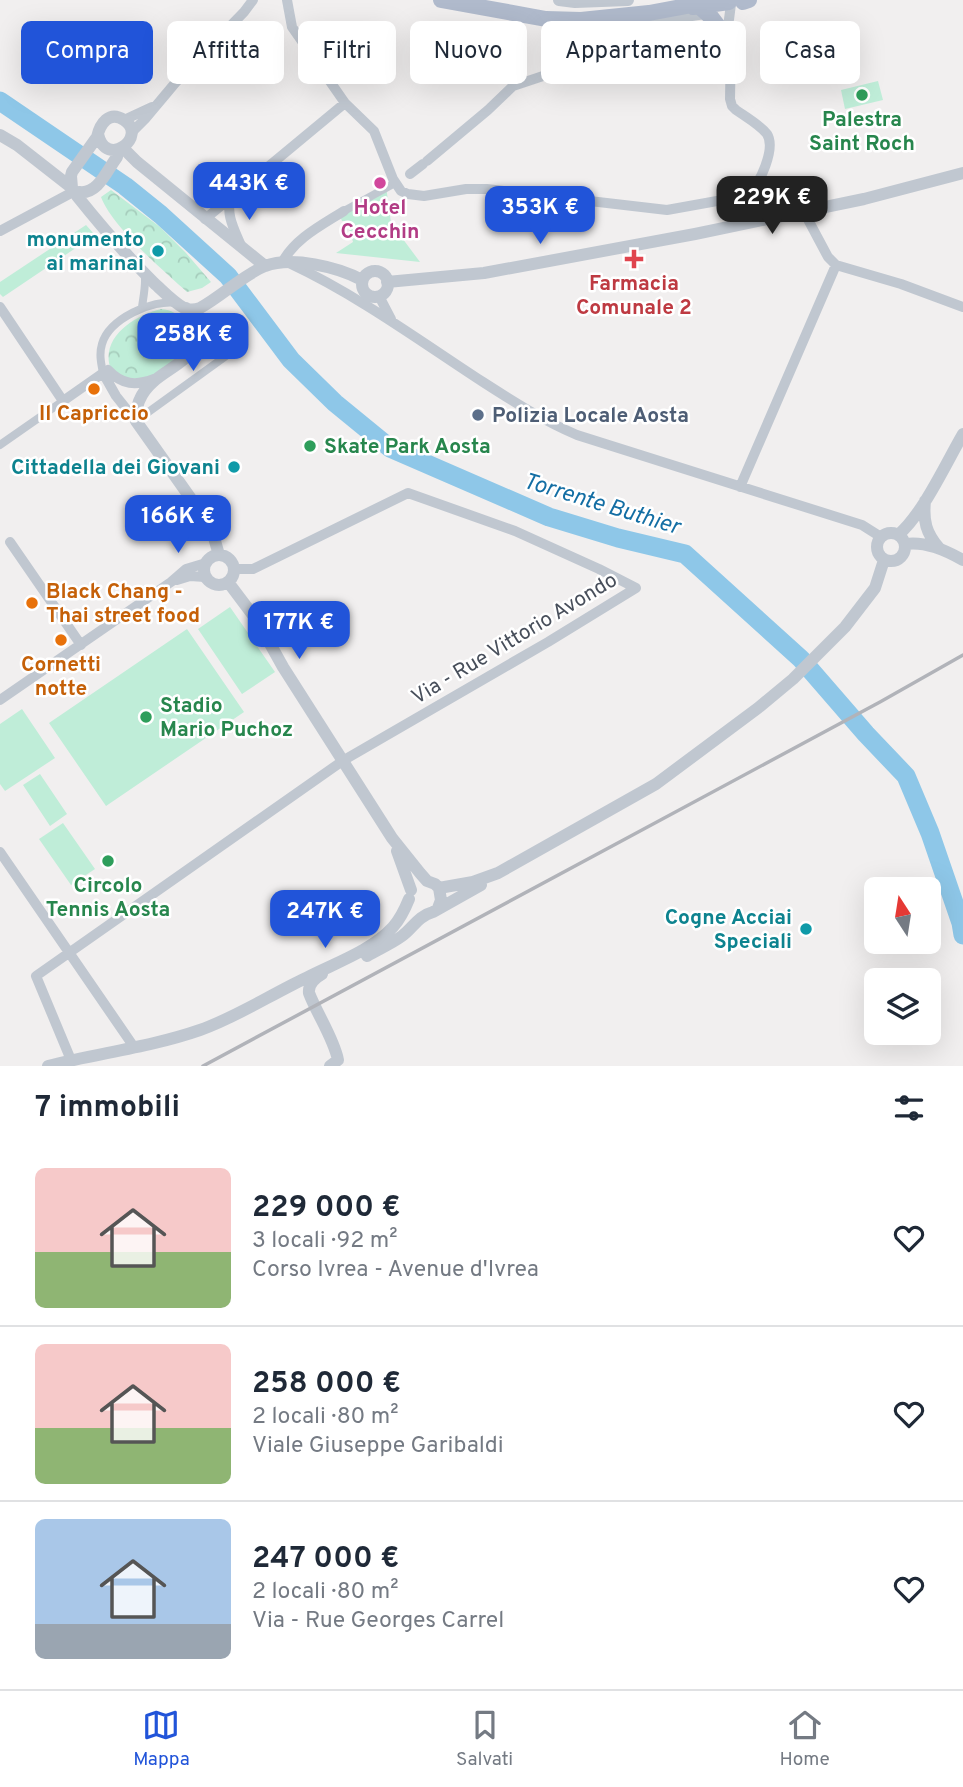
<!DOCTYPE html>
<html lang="it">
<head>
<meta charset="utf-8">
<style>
  body { margin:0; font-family:Overpass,sans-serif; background:#f2f2f3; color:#1f2937; height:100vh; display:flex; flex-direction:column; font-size:26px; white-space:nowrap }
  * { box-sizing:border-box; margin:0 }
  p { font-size:23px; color:#747a83 }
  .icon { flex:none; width:38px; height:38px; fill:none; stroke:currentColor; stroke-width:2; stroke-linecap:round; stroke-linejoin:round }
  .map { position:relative; height:1066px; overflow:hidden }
  .details { display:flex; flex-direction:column; background:#fff; flex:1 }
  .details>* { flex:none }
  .hud { position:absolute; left:21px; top:21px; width:922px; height:63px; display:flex; gap:14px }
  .needle { width:46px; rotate:348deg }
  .controls { position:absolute; left:864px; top:877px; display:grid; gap:14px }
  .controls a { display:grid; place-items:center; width:77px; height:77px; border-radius:10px; background:#fff; box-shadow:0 7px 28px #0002; font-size:35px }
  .price { position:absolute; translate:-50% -60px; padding:0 16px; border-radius:14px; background:#2154d9; color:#fff; font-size:23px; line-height:46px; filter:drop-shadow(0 2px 4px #0008) }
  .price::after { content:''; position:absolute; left:50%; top:42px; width:21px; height:16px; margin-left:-10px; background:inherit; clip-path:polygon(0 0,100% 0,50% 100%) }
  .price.selected { background:#222; color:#fff }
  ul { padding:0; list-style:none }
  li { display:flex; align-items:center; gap:21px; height:175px; padding:0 35px }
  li+li { border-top:2px solid #e0e1e3 }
  li span { display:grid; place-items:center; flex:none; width:196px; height:140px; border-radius:10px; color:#555 }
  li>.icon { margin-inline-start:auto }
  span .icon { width:84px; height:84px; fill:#fffc; stroke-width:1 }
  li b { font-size:30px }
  h2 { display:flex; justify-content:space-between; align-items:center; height:84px; padding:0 35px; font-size:30px }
  .tag { padding:0 24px; border-radius:10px; background:#fff; box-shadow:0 7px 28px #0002; font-size:24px; line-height:63px }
  .tag.selected { background:#2154d9; color:#fff }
  .tab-bar { display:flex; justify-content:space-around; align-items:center; height:98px; border-top:2px solid #e0e1e3; background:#fff; font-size:19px; color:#747a83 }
  .tab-bar a { display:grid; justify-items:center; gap:4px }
  .tab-bar .selected { color:#2154d9 }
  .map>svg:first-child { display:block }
</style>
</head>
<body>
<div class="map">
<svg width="963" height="1066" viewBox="0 0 963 1066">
  <defs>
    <pattern id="park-crowns" width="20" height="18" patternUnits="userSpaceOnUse" patternTransform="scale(1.75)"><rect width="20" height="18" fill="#bfedd8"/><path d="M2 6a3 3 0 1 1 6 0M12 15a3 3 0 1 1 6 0" fill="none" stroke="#a6cdbc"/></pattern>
  </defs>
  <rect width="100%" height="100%" fill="#f1efef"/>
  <path fill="url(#park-crowns)" d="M111,190l49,37 26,26 25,29 -9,6 -15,4c-25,-23 -74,-64 -86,-95z
    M161,309c11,1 18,5 23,14 3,5 6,11 6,16 -2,12 -30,34 -41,38 -7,2 -16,2 -23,2l-16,-12c-9,-31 26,-52 51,-58z"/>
  <path fill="#bfedd8" d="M878,81l5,19 -38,9 -4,-19z
    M386,186l5,37 29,39 -84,-9 17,-11 -6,-21h-5l-4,-10z
    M86,225l9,10 -92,62 -3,-3v-12z
    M230,607l45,65 -33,22 -44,-65z
    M187,629l57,83 -138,94 -57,-83z
    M22,709l33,49 -50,33 -5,-7v-60z
    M40,774l27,40 -17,12 -27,-41z
    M63,823l32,46 -24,16 -32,-46z"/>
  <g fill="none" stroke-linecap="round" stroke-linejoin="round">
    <path stroke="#8ec7e8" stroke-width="19" d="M0,101l125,85 36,29 67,61 63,84 44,43 55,45 159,69 69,21 67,16 116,105 65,75 40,42 24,57 31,90 2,12"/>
    <path stroke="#c0c7d0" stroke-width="8" d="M344,211l51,-28
      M142,307c1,-8 5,-27 2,-34
      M103,373c-2,-10 -4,-19 -1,-29 7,-25 50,-45 75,-41
      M136,421l101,-73
      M0,445l63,-44"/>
    <path stroke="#c0c7d0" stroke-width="10" d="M287,0l5,27 53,76 29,28 19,48 8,12 7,3 16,2 42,-7h21l180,21 50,-9 16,1
      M731,4l-3,23 3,16 -1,56 2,7 4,4c10,7 24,15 31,24 9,14 -7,51 -19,60 -4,3 -10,5 -15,8
      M632,25l73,-11
      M124,120l28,-13
      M131,133l14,-14 31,-37 68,-70 9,-12
      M427,161l61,-51 25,-24 81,-27 34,-9 5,-5 1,-5 -2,-15
      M410,174l13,-10
      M232,195c-8,18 3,36 10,53
      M733,202l1,24
      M804,212l24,45 8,8 65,19 62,23
      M205,219l140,-116
      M0,231l71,-38
      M282,263c12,-24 40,-38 62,-52
      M291,264c68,32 129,77 192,118 31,20 61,39 94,53l285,90 19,12
      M379,296l12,23
      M0,307l63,94 40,-28
      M103,373l5,-3c14,15 28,16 46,9
      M103,373l13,23 20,25
      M740,487l96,-222
      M10,542l71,103
      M177,580l13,-4 15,1
      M0,700l171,-118 15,-13 20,-6
      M0,852l134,195
      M71,1060l-35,-84 308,-216 204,-118 88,-54 -37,-19 -84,-38 -107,-38 -155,76h-19"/>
    <path stroke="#c0c7d0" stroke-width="12" d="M559,0l16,2 53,-2
      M0,135l17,10 55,43
      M123,148l14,14 128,104
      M72,188l-1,-12 1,-4 25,-35c3,-13 12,-27 27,-17 25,16 -18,50 -26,14
      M79,192c19,3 28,-22 38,-35l-2,-7
      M77,196c24,30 50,60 77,87 9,8 19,19 30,25 5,2 11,2 16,0 22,-12 43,-33 65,-42 27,-10 73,1 97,14
      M362 284a13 13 0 1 1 26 0a13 13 0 1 1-26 0Z
      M387,282l97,-9 211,-39 169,-35 99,-26
      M186,308c33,58 -30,54 -46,91 -4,7 -3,15 -4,22l75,106 8,28
      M925,501c-2,20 1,32 14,47
      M877 547a14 14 0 1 1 28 0a14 14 0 1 1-28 0Z
      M898,535c25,-21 48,-72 65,-101
      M905,544c20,-3 40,6 58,16
      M204 570a15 15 0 1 1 30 0a15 15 0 1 1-30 0Z
      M228,582l30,40 25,45 109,171 28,35 7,8 8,3 4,4 2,12 -3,8
      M397,851l14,39
      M439,888l34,-6 25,-9 158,-89 102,-76 35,-29 52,-52 30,-39 9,-28
      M367,956c12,-7 24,-12 35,-20 11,-8 16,-20 31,-24l48,-27
      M309,993c-1,-8 6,-15 13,-19
      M309,993c8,21 25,46 29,67l-8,6
      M48,1066c51,-13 103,-19 152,-36 37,-13 70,-35 106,-52 29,-15 65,-27 87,-51 8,-9 12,-18 16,-28"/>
    <path stroke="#b0bacc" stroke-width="16" d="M441,0l105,19 35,1 68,-7 38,-7 12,-6
      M743,2l6,-2
      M693,7l36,-5
      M700,7l12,11 19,25"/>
    <path stroke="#b1b3b9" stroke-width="3.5" d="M203,1066l677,-364 83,-47"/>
  </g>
  <g fill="#2e9e5b" stroke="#fff" stroke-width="2.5">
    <circle cx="862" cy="95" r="7"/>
    <circle cx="310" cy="446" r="7"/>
    <circle cx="146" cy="717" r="7"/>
    <circle cx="108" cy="861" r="7"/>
  </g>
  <circle fill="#d1479c" stroke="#fff" stroke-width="2.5" cx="380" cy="183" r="7"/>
  <g fill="#0f9aa8" stroke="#fff" stroke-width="2.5">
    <circle cx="158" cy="251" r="7"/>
    <circle cx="234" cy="467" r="7"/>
    <circle cx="806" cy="929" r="7"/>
  </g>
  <path fill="#e0444e" stroke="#fff" stroke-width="2.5" d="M630.5 248.5h7v7h7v7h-7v7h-7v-7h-7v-7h7z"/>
  <g fill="#e8710a" stroke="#fff" stroke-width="2.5">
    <circle cx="94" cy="389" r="7"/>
    <circle cx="32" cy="603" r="7"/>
    <circle cx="61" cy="640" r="7"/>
  </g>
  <circle fill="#5c6f8a" stroke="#fff" stroke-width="2.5" cx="478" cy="415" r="7"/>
  <g text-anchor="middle" stroke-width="5" stroke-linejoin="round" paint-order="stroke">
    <g font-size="21" font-weight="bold" fill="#27864d" stroke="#fff">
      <text x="862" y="126">Palestra<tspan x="862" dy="24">Saint Roch</tspan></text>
      <text x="324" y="453" text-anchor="start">Skate Park Aosta</text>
      <text x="160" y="712" text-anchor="start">Stadio<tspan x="160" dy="24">Mario Puchoz</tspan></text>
      <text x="108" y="892">Circolo<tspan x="108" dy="24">Tennis Aosta</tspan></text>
    </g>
    <g font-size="21" font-weight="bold" fill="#b23c85" stroke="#fff">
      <text x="380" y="214">Hotel<tspan x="380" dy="24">Cecchin</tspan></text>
    </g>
    <g font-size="21" font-weight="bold" fill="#0d838f" stroke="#fff" text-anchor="end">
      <text x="144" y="246">monumento<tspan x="144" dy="24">ai marinai</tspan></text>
      <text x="220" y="474">Cittadella dei Giovani</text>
      <text x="792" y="924">Cogne Acciai<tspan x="792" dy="24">Speciali</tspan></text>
    </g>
    <g font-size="21" font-weight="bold" fill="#be3a42" stroke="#fff">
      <text x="634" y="290">Farmacia<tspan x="634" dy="24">Comunale 2</tspan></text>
    </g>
    <g font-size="21" font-weight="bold" fill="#c56008" stroke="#fff">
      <text x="94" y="420">Il Capriccio</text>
      <text x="46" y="598" text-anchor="start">Black Chang -<tspan x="46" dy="24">Thai street food</tspan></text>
      <text x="61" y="671">Cornetti<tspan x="61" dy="24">notte</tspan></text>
    </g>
    <g font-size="21" font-weight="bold" fill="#4e5e75" stroke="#fff" text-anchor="start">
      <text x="492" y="422">Polizia Locale Aosta</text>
    </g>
    <g font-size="21" fill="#484f5b" stroke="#fff">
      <text transform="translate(514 638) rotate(-31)" y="7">Via - Rue Vittorio Avondo</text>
    </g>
    <g font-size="23" font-style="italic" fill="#136ea4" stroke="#fff">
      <text transform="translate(602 503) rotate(17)" y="8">Torrente Buthier</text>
    </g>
  </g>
</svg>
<div class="controls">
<a><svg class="needle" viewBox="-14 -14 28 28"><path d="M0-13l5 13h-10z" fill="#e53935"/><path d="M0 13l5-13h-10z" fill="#747a83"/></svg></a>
<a><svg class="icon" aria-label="layers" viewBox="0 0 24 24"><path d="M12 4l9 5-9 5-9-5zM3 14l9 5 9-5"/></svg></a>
</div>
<b class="price" style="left:249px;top:222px">443K €</b>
<b class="price selected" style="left:772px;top:236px">229K €</b>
<b class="price" style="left:540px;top:246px">353K €</b>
<b class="price" style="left:193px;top:373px">258K €</b>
<b class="price" style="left:178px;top:555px">166K €</b>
<b class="price" style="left:299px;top:661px">177K €</b>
<b class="price" style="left:325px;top:950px">247K €</b>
<div class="hud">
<a class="tag selected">Compra</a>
<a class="tag">Affitta</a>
<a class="tag">Filtri</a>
<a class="tag">Nuovo</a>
<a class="tag">Appartamento</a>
<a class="tag">Casa</a>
</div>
</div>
<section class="details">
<h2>7 immobili<svg class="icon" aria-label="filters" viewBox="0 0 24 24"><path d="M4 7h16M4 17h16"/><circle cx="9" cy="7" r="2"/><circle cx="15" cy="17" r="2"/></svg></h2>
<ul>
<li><span style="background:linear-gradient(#f6c9c9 60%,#8fb573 0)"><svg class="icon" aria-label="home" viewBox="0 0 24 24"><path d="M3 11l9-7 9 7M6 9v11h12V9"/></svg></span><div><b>229 000 €</b><p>3 locali · 92 m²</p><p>Corso Ivrea - Avenue d'Ivrea</p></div><svg class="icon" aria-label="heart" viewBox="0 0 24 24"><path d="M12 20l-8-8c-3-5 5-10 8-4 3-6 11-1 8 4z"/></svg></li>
<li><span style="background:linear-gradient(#f6c9c9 60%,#8fb573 0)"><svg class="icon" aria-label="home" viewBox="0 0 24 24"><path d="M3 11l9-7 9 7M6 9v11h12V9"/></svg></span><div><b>258 000 €</b><p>2 locali · 80 m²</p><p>Viale Giuseppe Garibaldi</p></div><svg class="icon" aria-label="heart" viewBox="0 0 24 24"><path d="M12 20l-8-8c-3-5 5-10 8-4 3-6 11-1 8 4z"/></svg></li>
<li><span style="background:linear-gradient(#a9c7e8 75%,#9aa5b1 0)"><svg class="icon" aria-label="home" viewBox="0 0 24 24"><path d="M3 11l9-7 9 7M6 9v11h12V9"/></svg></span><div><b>247 000 €</b><p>2 locali · 80 m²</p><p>Via - Rue Georges Carrel</p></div><svg class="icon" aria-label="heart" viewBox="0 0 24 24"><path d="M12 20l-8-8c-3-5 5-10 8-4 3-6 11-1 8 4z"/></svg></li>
</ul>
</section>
<nav class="tab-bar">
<a class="selected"><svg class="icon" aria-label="map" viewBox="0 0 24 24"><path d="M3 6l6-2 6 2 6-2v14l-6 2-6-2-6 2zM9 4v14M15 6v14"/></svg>Mappa</a>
<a><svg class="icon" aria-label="saved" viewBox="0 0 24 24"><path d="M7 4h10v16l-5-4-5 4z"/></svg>Salvati</a>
<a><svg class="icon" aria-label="home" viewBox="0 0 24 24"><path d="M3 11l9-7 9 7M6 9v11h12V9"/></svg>Home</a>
</nav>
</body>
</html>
